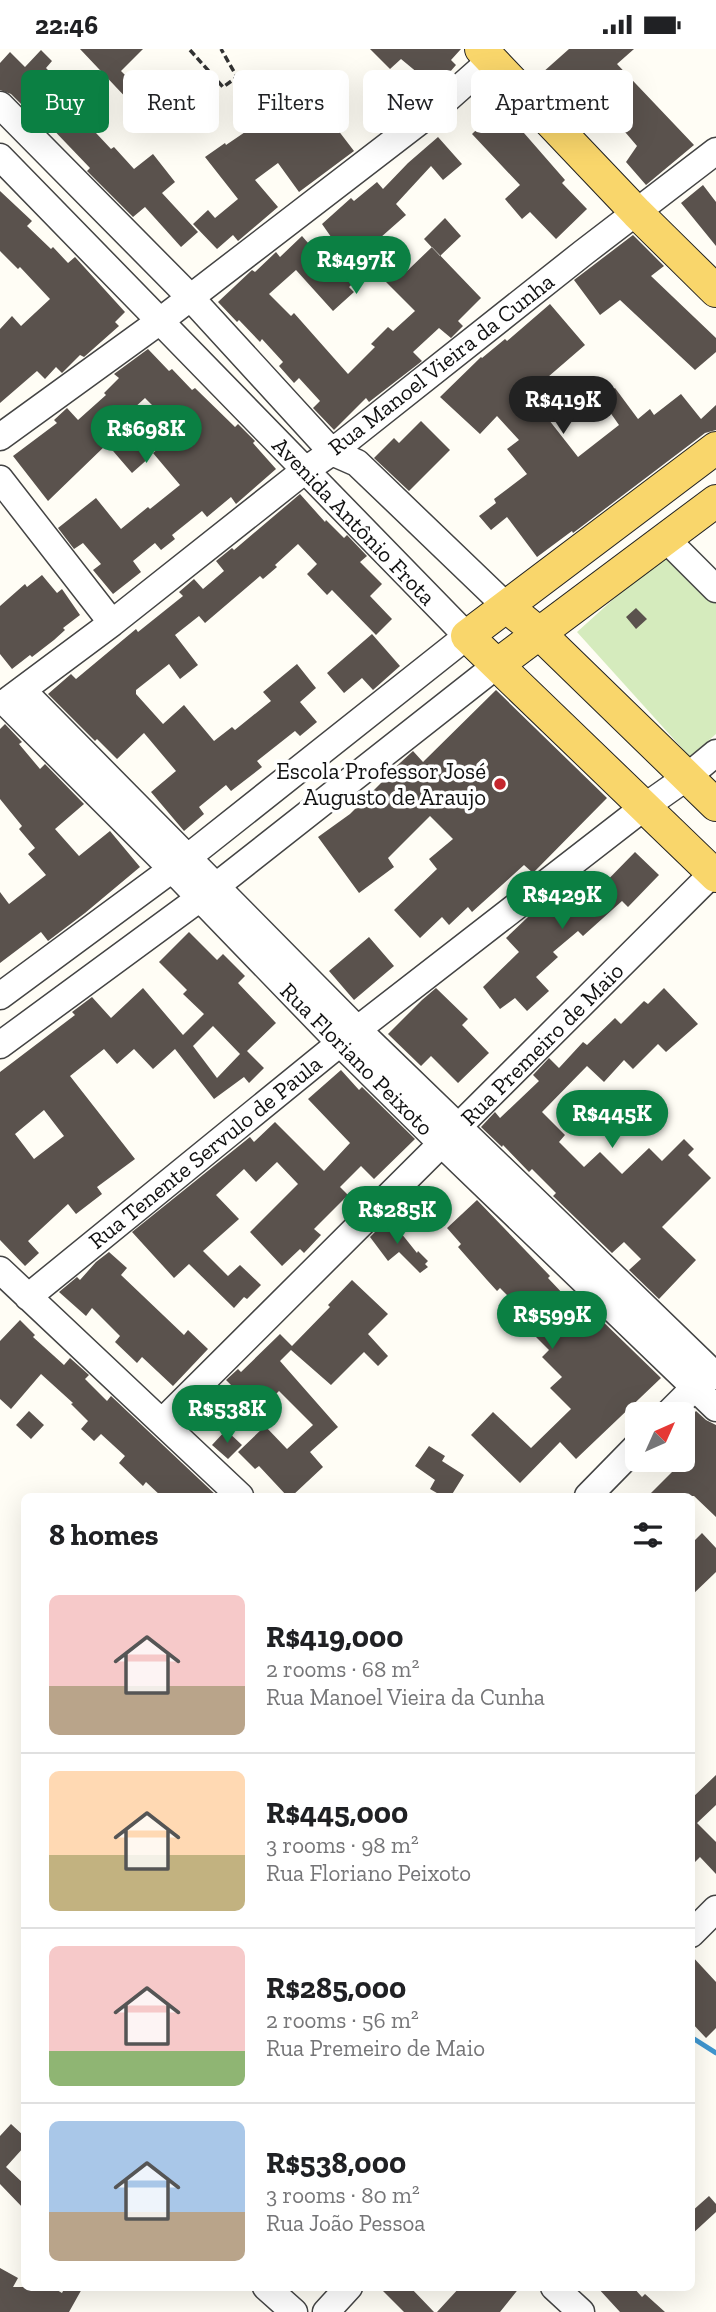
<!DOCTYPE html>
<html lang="en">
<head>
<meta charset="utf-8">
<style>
  body { margin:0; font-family:"Zilla Slab",serif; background:#f2f2f2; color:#202124; height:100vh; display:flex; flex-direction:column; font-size:26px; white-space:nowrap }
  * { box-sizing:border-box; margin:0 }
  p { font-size:23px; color:#757577 }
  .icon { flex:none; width:38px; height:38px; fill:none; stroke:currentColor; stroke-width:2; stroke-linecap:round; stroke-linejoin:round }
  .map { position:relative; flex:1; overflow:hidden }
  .details { position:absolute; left:21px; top:1444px; width:674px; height:798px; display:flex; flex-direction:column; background:#fff; border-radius:10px; box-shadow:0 7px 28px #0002 }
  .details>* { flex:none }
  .top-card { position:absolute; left:21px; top:21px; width:676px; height:63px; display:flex; gap:14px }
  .needle { width:46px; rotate:45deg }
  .controls { position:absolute; left:625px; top:1353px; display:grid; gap:14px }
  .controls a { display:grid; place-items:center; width:70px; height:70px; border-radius:10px; background:#fff; box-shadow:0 7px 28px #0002; font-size:35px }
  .price { position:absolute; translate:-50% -60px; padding:0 16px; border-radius:24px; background:#0b8043; color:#fff; font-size:23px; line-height:46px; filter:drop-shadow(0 2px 4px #0008) }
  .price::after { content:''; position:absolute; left:50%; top:42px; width:21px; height:16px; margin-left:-10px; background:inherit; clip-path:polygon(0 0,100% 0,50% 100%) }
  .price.selected { background:#222; color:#fff }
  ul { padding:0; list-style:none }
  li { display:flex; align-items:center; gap:21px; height:175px; padding:0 28px }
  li+li { border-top:2px solid #e0e0e0 }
  li span { display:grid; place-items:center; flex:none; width:196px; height:140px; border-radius:10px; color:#555 }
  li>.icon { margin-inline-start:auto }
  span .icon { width:84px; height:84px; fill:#fffc; stroke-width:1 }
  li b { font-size:30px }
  h2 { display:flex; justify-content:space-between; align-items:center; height:84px; padding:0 28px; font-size:30px }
  .tag { padding:0 24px; border-radius:10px; background:#fff; box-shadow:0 7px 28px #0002; font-size:24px; line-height:63px }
  .tag.selected { background:#0b8043; color:#fff }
  .status { display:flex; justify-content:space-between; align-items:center; height:49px; padding:0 35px; background:#fff; direction:ltr }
  .status svg { height:19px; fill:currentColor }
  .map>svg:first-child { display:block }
</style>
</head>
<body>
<div class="status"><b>22:46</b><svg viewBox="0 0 49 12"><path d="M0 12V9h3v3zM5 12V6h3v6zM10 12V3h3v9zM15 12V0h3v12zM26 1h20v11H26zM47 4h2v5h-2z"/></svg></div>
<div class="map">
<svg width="716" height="2263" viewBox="0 0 716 2263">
  <rect width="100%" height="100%" fill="#fffdf5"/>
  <path fill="#d5ebbd" d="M668,501l48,53v131l-26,23 -113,-125z"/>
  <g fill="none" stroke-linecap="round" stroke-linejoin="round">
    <path stroke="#3f96cf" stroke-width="5" d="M691,1988l25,16"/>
  </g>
  <path fill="#5a524d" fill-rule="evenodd" d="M80,0h63l-22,22 22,22 -11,11z
    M370,0h91l-10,11 5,5 -20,23 -35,-29 -11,10z
    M569,0h65l-17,15 77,81 -48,40 -20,-23 11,-16 -23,-27 -6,6 -24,-25 -9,8 -33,-35z
    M41,1l11,11 -6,7 39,40 -5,4 4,4 -2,2 29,31 3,-2 20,22 19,-15 22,28 -13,11 36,39 -17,15 -36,-40 -12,10 -46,-46 3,-3 -46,-48 -3,4 -30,-30 -11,-4v-27l10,-11 15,15z
    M179,30l19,20 -14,13 -19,-20z
    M305,38l49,64 -55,41 -21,-29 -23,17 23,27 -40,34 -5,-6 -16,14 -24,-25 15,-14 7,8 23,-19 -33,-42 20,-14 1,2 25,-17z
    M506,53l17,18 -6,5 48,55 -3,3 25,26 -31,30 -26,-27 -8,7 -17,-20 15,-14 -48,-51z
    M438,88l24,27 -19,16 -12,-14 -35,38 10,11 -43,38 11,12 -25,22 5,5 -21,19 -37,-41 -27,24 22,22 3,-3 54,61 27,-27 -4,-3 17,-17 5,4 22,-20 -31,-31 16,-16 7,7 25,-24 49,51 -23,23 5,5 -12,12 -12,-10 -26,24 9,9 -53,41 -3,-4 -32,32 -21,-22 7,-7 -21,-23 -5,5 -15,-17 4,-4 -21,-23 -2,3 -21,-22 -2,2 -19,-20 34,-32 3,2 21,-20 4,5 22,-21 26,30 15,-12 -21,-30 29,-26 3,3 23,-19 6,7 25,-26z
    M703,136l13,17v44l-35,-43z
    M0,142l32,30 -5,5 24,23 2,-2 15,16 7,-6 50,55 -10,10 4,4 -35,31 -4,-2 -18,18 -6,-6 -11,12 -8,-8 -37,32v-74l12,-13 9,10 29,-27 -30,-32 -2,2 -18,-18z
    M445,169l16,18 -21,20 -16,-17z
    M633,186l31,31 -13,10 65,62v14l-21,18 -75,-70 -20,15 -26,-35z
    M550,255l35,41 -44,38 3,3 -13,11 47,60 41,-32 -19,-27 15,-10 23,31 12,-10 4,6 27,-21 20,25 15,-14v25l-11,3 -132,100 -1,-2 -35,26 -30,-40 -16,13 -12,-14 17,-13 -2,-4 33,-25 -20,-25 12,-9 -22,-24 -17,18 -40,-37 41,-40 1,1 23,-19 2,2z
    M148,300l21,22 3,-2 20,21 3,-2 40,39 3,-3 17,17 -2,2 23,26 -40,35 -5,-7 -24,20 -5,-6 -30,24 3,4 -14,11 -6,-7 -22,18 8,11 -28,22 -20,-24 8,-6 -18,-21 -9,6 -16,-21 38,-30 25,31 27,-22 2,2 30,-24 -27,-32 29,-23 -23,-24 -3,3 -11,-11 -26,24 31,35 -18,16 -25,-29 -59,57 -35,-45 44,-33 -3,-3 13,-12 11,12 28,-25 -2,-2 15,-15 -5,-4z
    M421,372l29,29 -41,41 -35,-33 20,-20 5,5z
    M300,445l25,28 1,-2 18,18 3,-3 20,21 -7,6 22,22 -12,12 22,23 -16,16 -44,-45 -5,5 -20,-21 10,-10 -19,-20 -23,21 2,2 -14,12 -3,-3 -55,47 -6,-7 -24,19 23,30 -18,14 -11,-15 -33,26v4l27,30 21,-19 30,36 18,-14 3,3 36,-29 -8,-9 34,-28 19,24 -16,14 17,20 -17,14 -5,-5 -38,30 5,6 -31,24 -5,-6 -27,22 5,7 -20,17 -33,-39 25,-21 -32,-38 -27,26 -20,-20 -2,2 -47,-47 23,-20 5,5 60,-50 2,3 45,-36 -4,-4 15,-13 9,10 21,-18 -8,-10 16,-13 2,2z
    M42,526l15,18 5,-4 18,26 -17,13 2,2 -11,10 -22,17 -2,-2 -18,14 -12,-15v-48l25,-22 2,3z
    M636,559l11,11 -11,10 -10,-12z
    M372,585l28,32 -27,24 -11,-12 -18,15 -17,-20z
    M496,641l111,108 -74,75 -9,-8 -52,47 -4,-5 -19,18 -7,-8 -22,21 -26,-28 43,-41 -8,-10 24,-20 -23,-23 -42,42 6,9 -35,26 -41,-56 32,-23 39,-39 -1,-1 25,-23 10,11z
    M5,675l17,18 -3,2 21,25 5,-5 39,40 -29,25 24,27 31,-25 30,36 -55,46 -37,28 -7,-9 -41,31v-71l9,12 37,-29 -18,-21 7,-6 -16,-19 3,-3 -22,-27v-70z
    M635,803l24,23 -31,32 -6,-6 -39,35 -5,-5 -25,21 5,5 -22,20 13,14 -22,20 -12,-13 -15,11 -17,-22 36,-35 -13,-14 22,-21 19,-15 3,3 26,-23 14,16z
    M189,883l28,28 6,-6 22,22 -7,7 38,40 -29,28 17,17 -15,15 -5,-6 -30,22 -39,-50 -22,20 -19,-20 -17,15 -13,-15 -34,27 65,83 -38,28 5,7 -26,20 -8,-10 -40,37 11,12 -14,13 -25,-26v-168l75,-57 -3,-3 20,-15 19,21 32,-30 40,47 21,-21 -21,-20 4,-4 -28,-28zM213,977l27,28 -23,24 -24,-32zM44,1061l20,26 -30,23 -19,-25z
    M369,888l25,29 -40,34 -25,-29z
    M436,939l32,31 -6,6 27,28 -31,30 -27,-27 -10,10 -33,-32 34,-34z
    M664,939l34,36 -32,28 -8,-8 -25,25 -9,-9 -20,22 -17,-16 -45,46 23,23 -6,7 25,25 16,-15 22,22 27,-26 13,13 22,-22 10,10 -6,6 23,23 -49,49 34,33 -37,39 -30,-29 12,-11 -17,-17 -12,11 -59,-57 3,-3 -24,-24 -3,3 -26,-27 -1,2 -21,-20 14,-15 5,6 39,-37 -6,-6 16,-17 10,10 24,-26 4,3 28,-27 6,6 23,-23 4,3z
    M341,1021l18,20 3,-3 53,52 -41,40 -13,-13 -21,21 8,8 -34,34 7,6 -17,18 -4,-4 -18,17 -32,-34 48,-48 -21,-22 -21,20 -12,-13 -28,26 23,24 -36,32 25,25 12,-11 21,20 -14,14 -3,-2 -10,11 -45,-44 -15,14 -42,-46 118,-95 4,5 21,-20 49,49 26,-28 -42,-44z
    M477,1151l73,76 -2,2 17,18 -22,21 20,20 24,-25h6l68,66 -85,81 -16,-17 -40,41 -49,-48 22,-23 38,36 40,-39 -21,-21 12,-11 -20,-20 7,-7 -17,-17 3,-3 -16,-18 3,-2 -22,-22 -3,3 -10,-11 -29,-33 3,-3 -14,-16z
    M389,1169l28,35 1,-2 10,10 -3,3 3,3 -8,6 -21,-21 -11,9 -18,-24z
    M109,1203l18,16 -6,7 63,60 4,-5 20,19 -35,37 -31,-29 -5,6 -22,-21 5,-6 -28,-28 -6,8 -27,-24 18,-15 3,3 16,-18z
    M352,1231l36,34 -20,20 20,22 -10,10 -14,-14 -33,33 -40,-35 -11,11 58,66 -28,25 13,15 -31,29h-5l-28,-30 -4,3 -17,-17 27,-26 22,23 26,-24 -34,-34 -21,21 -32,-32 12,-11 3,3 39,-38 12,12 38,-39 -2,-2z
    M20,1271l15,15 -2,2 31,28 6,-7 19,17 -4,4 22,22 4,-5 106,100h-56l-15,-14 -3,4 -24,-23 6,-7 -24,-22 -7,7 -13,-12 7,-8 -17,-17 2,-1 -32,-29 -30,35 -11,-10v-58z
    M29,1362l15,14 -13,14 -15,-14z
    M696,1362l10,9 10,5v92l-22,-21h-46l46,-46 -12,-11v-14z
    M226,1381l16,15 -14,14 -16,-14z
    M429,1397l16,10 -3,5 22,14 -13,21h-9l-12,-7 5,-9 -20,-14z
    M702,1484l14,15v24l-25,24v-52z
    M716,1726v30l-19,18 19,19v32l-16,-17 -9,9v-67z
    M691,1906l25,27v46l-10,10 -15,-16z
    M11,2075l13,12v11l-18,20 18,17v25l-24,-25v-48z
    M709,2147l7,8v8l-25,23v-23z
    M0,2219l18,10 -5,9h39l10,6 3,-6h18l-14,25h-69z
    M379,2238h31l24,25h-30z
    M460,2238h60l-20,25h-63z
    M597,2238h36l9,10 3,-3 20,18h-45z"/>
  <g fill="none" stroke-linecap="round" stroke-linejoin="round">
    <defs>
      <path id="minor" d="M0,56l190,192 142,155 25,11 150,144
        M0,108l467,479 -280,222 -187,138
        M0,388l160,-116 277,-213 54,-48
        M0,430l112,144
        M666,490l50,50
        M22,641l335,339 359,347
        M10,650l102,-76 192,-152 28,-19 251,-199 133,-102
        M5,653l166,166 169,175 102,101 274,264
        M0,996l215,-158 282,-222
        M0,1221l240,226
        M28,1248l312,-254 303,-235 44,-31 29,-24
        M668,1365l38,-38
        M162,1373l551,-549
        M588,1447l49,-50
        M691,1885l25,-25
        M266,2238l28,25
        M554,2238l27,25
        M326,2263l23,-25"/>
      <path id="major" d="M481,0l156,164 79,78
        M716,399l-249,188 249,240
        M507,558l33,27 176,171
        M497,616l219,-164"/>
    </defs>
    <use href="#minor" stroke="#444" stroke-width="29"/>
    <use href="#major" stroke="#222" stroke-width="34"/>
    <path stroke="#333" stroke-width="3.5" stroke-dasharray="7 3.5" stroke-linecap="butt" d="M190,1l33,37 14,-10 -16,-28"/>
    <use href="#minor" stroke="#fff" stroke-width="26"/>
    <use href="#major" stroke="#f9d66b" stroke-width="32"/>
  </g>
  <circle fill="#c4262e" stroke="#fff" stroke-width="2.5" cx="500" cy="735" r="7"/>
  <g text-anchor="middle" stroke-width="7" stroke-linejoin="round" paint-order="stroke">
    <g font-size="23" fill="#111" stroke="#fff">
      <text transform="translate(441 315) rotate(-38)" y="8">Rua Manoel Vieira da Cunha</text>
      <text transform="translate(354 472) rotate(46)" y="8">Avenida Antônio Frota</text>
      <text transform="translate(542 995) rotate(-45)" y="8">Rua Premeiro de Maio</text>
      <text transform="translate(357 1010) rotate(45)" y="8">Rua Floriano Peixoto</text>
      <text transform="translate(205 1103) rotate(-39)" y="8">Rua Tenente Servulo de Paula</text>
    </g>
    <g font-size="23" fill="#111" stroke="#fff" text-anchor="end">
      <text x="486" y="730">Escola Professor José<tspan x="486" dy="26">Augusto de Araujo</tspan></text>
    </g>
  </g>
</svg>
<div class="controls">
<a><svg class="needle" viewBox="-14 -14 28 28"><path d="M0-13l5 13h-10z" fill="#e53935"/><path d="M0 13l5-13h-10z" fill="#757577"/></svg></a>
</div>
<b class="price" style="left:356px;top:247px">R$497K</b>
<b class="price selected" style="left:563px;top:387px">R$419K</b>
<b class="price" style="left:146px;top:416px">R$698K</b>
<b class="price" style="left:562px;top:882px">R$429K</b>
<b class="price" style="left:612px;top:1101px">R$445K</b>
<b class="price" style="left:397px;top:1197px">R$285K</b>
<b class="price" style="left:552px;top:1302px">R$599K</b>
<b class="price" style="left:227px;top:1396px">R$538K</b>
<div class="top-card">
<a class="tag selected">Buy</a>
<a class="tag">Rent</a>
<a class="tag">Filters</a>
<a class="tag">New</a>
<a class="tag">Apartment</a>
</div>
<section class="details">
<h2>8 homes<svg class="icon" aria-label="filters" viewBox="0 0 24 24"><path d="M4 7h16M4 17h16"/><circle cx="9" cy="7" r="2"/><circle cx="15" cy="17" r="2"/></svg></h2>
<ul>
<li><span style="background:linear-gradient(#f6c9c9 65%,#b9a48a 0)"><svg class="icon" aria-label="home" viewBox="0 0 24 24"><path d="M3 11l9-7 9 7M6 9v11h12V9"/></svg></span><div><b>R$419,000</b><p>2 rooms · 68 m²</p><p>Rua Manoel Vieira da Cunha</p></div></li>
<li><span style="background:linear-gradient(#ffd9b3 60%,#c2b280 0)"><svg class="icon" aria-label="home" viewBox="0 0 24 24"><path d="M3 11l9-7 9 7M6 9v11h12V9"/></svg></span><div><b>R$445,000</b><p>3 rooms · 98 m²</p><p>Rua Floriano Peixoto</p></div></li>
<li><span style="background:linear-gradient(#f6c9c9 75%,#8fb573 0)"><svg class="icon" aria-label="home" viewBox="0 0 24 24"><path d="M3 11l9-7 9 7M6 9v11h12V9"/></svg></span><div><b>R$285,000</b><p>2 rooms · 56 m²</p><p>Rua Premeiro de Maio</p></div></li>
<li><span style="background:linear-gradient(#a9c7e8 65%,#b9a48a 0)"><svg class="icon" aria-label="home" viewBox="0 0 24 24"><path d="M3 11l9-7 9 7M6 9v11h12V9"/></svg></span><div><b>R$538,000</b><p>3 rooms · 80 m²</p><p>Rua João Pessoa</p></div></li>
</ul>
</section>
</div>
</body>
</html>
